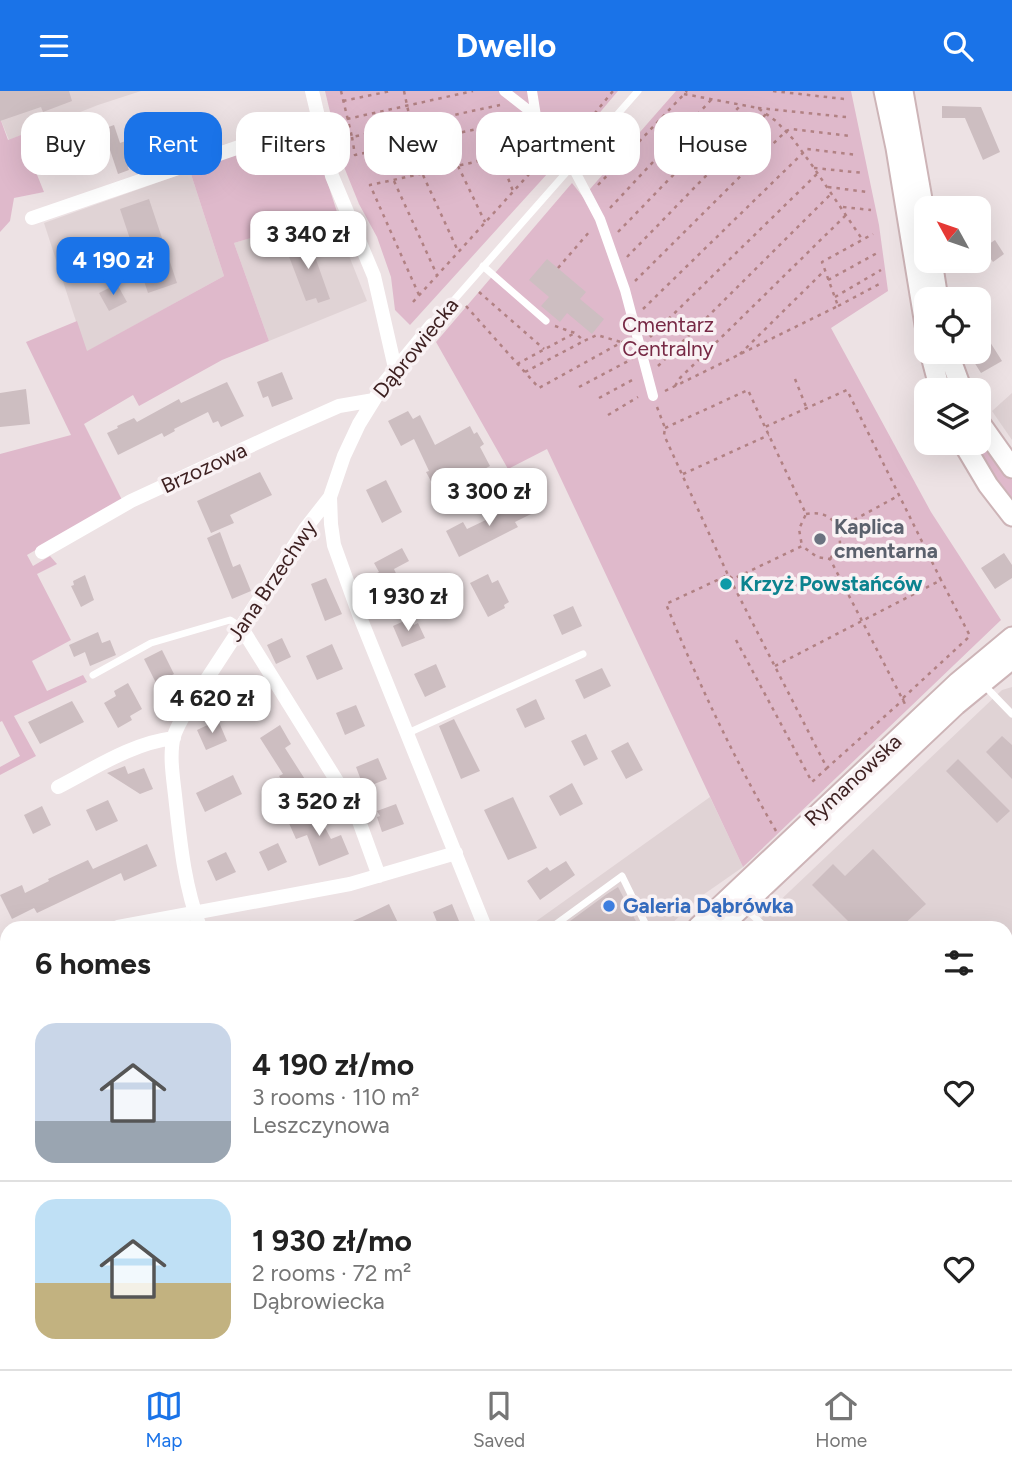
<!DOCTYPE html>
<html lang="en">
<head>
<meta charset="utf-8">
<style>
  body { margin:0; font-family:Figtree,sans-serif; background:#f2f2f2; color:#222; height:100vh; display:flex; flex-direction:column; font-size:26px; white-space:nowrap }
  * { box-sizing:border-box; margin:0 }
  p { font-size:23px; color:#767676 }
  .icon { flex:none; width:38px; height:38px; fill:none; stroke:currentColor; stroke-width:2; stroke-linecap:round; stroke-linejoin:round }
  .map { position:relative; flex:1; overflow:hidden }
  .drawer { position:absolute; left:0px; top:830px; width:1013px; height:450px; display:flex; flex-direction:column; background:#fff; border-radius:21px 21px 0 0; box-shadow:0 7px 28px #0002 }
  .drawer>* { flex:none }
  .top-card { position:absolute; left:21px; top:21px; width:971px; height:63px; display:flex; gap:14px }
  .needle { width:46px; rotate:310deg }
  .controls { position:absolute; left:914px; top:105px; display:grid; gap:14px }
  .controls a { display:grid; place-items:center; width:77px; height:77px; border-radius:14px; background:#fff; box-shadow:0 7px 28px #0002; font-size:35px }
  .price { position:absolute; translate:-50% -60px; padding:0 16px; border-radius:14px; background:#fff; color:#222; font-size:23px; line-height:46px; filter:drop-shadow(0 2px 4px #0008) }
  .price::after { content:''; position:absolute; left:50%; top:42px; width:21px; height:16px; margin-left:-10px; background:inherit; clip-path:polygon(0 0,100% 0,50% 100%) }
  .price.on { background:#1a73e8; color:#fff }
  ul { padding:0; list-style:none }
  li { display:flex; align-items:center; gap:21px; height:175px; padding:0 35px }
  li+li { border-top:2px solid #e0e0e0 }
  li span { display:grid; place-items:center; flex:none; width:196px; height:140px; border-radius:21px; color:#555 }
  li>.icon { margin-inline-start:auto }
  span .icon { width:84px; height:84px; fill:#fffc; stroke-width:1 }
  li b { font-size:30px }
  h2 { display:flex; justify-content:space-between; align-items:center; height:84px; padding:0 35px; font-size:30px }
  .tag { padding:0 24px; border-radius:21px; background:#fff; box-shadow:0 7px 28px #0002; font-size:24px; line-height:63px }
  .tag.on { background:#1a73e8; color:#fff }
  header { display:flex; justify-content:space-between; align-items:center; height:91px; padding:0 35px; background:#1a73e8; color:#fff; font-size:32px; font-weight:700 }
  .dock { display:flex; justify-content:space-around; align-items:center; height:98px; border-top:2px solid #e0e0e0; background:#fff; font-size:19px; color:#767676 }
  .dock a { display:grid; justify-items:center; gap:4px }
  .dock .on { color:#1a73e8 }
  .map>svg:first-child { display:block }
</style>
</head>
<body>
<header><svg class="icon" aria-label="menu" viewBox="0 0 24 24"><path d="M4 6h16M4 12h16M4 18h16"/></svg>Dwello<svg class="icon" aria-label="search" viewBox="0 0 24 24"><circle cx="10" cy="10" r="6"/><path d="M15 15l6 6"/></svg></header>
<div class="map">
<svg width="1012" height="1278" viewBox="0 0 1012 1278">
  <rect width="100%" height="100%" fill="#ede2e4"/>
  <path fill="#e0d3d5" d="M0,0h141l-43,14 -89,35 -9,-22z
    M190,80l34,105 -138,76 -42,-129z
    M332,122l35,88 -98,40 -35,-98z
    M1012,302v47l-20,-29z
    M1012,596v466l-6,1v-227h-254l250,-237z
    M710,706l33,70 -43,30 -32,30h-140z"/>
  <path fill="#dfb9cb" d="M325,0h293l-60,71 -148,163 -15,-15 -4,-33 -14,-40 -18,-33 -17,-42z
    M676,0h175l28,134 9,66 -57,37 100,184 70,108 -258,247 -196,-418 -39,20 -72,-127 136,-159 11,14z
    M0,27l8,22 13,-5 23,57 -30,6 -4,23 -10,11z
    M295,41l11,1 7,5 24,74 -103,31 35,98 -47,19 -83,46 -6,-11 -49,29 38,76 -95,55 6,11 17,-10 7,8 -20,10 34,66 -39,21 15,30 36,-16 4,7 -73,34 22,40 -36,19v-8l20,-11 -18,-35 -2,1v-268l71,-19 -45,-93 51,-21 10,30 137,-75 -34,-105z
    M978,344l34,45v26l-43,-63h9z
    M7,1270v2h64l2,6h-73v-4z
    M141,1272h100l3,6h-101z
    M372,1272h43l1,6h-65z"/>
  <path fill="#cdbec1" d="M0,0h69l3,10 -29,11 -2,-5 -41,14z
    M942,15l39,1 19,45 -17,8 -18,-42h-23z
    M189,25l4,10 4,-2 7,17 -24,10 -4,-10 -5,3 -8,-17z
    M114,34l6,18 14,-5 4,13 -3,1 3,9 -11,3 2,6 -11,4 -15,-45z
    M149,108l28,84 -29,10 -28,-84z
    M308,146l22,62 -12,4 -2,-5 -10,3 -21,-55z
    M995,149l9,14 -11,8 -10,-14z
    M547,168l39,33 -6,7 24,20 -12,15 -25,-21 -7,9 -19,-16 8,-9 -20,-17z
    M117,193l10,18 -18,9 -10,-18z
    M990,251l12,19 -21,12 -12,-19 9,-2v-3z
    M282,281l11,27 -21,8 -4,-11 -5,2 -6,-16z
    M227,291l17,34 -23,11 -3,-6 -5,2 -5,-11 -34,17 1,2 -11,6 -2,-4 -44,22 -11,-22 11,-5 -1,-2 17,-8 3,4 42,-23 2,4z
    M26,298l4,35 -30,3v-34z
    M408,320l5,8 7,-4 15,30 35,-19 4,8 3,-2 7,12 -4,3 10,19 -52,28 -12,-22 3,-1 -15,-32 -13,7 -13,-25z
    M260,381l12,23 -42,20 4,8 -23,10 -14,-32z
    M386,389l16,32 -20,11 -16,-33z
    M526,403l9,18 -20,10 3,5 -59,30 -13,-26 17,-9 4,7 48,-23 -2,-4z
    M220,441l13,35 7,-3 11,27 -19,8 -25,-61z
    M402,457l7,13 -15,8 6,13 -5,2 5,11 -18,7 -11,-26 8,-4 -5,-9z
    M1004,462l8,12v13l-17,11 -14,-21z
    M488,483l4,9 6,-3 11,22 -5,3 1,3 -17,9 -18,-34z
    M85,484l9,25 -13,7 -10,-21 3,-1 -1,-4z
    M326,487l16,36 -17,7 -14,-37z
    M573,515l9,20 -20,9 -9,-20z
    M411,527l3,7 4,-2 7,15 -23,9 -9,-21z
    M98,541l4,11 8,-3 6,15 -26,11 -5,-14 -11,5 -5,-12z
    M282,547l9,19 -15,7 -9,-19z
    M332,553l11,25 -26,11 -11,-24z
    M162,559l12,24 -18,9 -12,-24z
    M436,573l10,23 -21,10 -11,-23z
    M602,577l9,18 -27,13 -9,-19z
    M128,592l14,26 -12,7 2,4 -14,8 -14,-25 12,-7 -2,-5z
    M247,595l14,20 -16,10 -13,-20z
    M536,608l9,20 -20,9 -9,-19z
    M72,610l12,21 -44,22 -12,-22z
    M356,614l9,21 -20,9 -9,-22z
    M454,628l26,52 -19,8 -22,-53z
    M218,629l9,21 -21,9 -9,-20z
    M280,634l11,19 -6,4 23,36 -17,11 -12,-19 4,-2 -23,-36z
    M586,643l12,25 -14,7 -13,-25z
    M1002,645l10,9v34l-26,-27z
    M628,651l15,28 -17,9 -15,-28z
    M378,667l9,21 -23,9 -8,-21z
    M958,668l52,52 -13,12 -51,-52z
    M125,675l3,8 16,-6 9,21 -13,5 -33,-21z
    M233,684l9,19 -37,18 -9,-19z
    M572,692l11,21 -23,12 -11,-20z
    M513,706l24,51 -29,12 -24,-50z
    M108,709l10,21 -22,10 -10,-21z
    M396,713l8,20 -22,8 -5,-15 3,-1 -3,-5z
    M42,715l9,19 -18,9 -9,-19z
    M315,718l16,30 10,-4 8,19 -30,12 -12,-31 -11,4 -8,-18z
    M278,752l9,19 -19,9 -9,-19z
    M147,753l10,22 -33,15 -3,-8 -84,40 -3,-5 -22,11 -12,-24 22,-10 3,8 24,-12 -1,-2 40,-19 5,9z
    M873,758l53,55 -25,23h-47l-42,-42 21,-21 12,12z
    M226,761l10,20 -20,9 -9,-20z
    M566,770l9,14 -35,25 -13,-19 20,-14 3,4z
    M618,796l21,40h-77l45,-33z
    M389,813l11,23h-61l23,-10z
    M452,813l7,17 -20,6 -6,-15z"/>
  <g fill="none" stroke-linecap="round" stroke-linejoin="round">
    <defs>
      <path id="secondary" d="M884,0l12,57 30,183
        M903,0l23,131
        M932,170l6,38
        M930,261l10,38
        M948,261l14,38
        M978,329l34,48
        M963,352l25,42 24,31
        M698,836l260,-245 54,-45
        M721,836l235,-222 56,-46
        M0,1245l7,-3"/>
    </defs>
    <use href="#secondary" stroke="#cdb4b7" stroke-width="23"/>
    <path stroke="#b18183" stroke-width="2.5" stroke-dasharray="3.5 5" stroke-linecap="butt" d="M341,0l11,46 148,-32
      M404,0l7,33
      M773,0l71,8
      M684,3l74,14 18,13 17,18 21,29 48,71
      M343,10l48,-10
      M758,17l88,9
      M347,28l126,-28
      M567,41l19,-8 27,-33
      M352,46l3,18 164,-35
      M499,64l14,36
      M458,75l27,56
      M814,77l50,5
      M423,84l35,76
      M394,90l43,94
      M598,94l89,-94
      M828,96l39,5
      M843,116l28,3
      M610,117l101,-108
      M618,141l122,-126
      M627,166l139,-143
      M558,177l32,-37
      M828,189l51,-28
      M635,190l151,-150 5,-2 59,7
      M479,201l65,57
      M419,204l-49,-110 105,-23 66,-20
      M835,206l46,-27
      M413,211l137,-151
      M466,215l73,82 85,-47
      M838,215l45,-24
      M643,218l164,-160 50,6
      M555,235l20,7 9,8 13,-6 24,7
      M650,246l168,-164
      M740,263l85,-84
      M517,273l56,-30
      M658,275l174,-173
      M525,281l59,-31
      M795,288l12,30
      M675,295l5,-8 166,-163
      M579,296l53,-28
      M665,300l173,-85 -16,-44 51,-28
      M599,307l37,-20
      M657,316l8,21 -1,7 64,140 99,193 77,-69
      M608,324l30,-18
      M665,337l83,-38 17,37
      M683,383l86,-39
      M806,423c15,-3 25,2 33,14l1,15 -10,16
      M839,437l59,-32
      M736,549l76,142 15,-14
      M775,575l166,-86 -94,-190 -82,37 41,87 -7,15 3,17
      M903,607l67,-62 -29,-56
      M776,740c-42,-72 -78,-149 -110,-227l62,-29 5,4 69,-33 15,11 13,2 76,147
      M0,1224l7,-3
      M0,1268l7,-3"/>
    <path stroke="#fff" stroke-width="7" d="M483,175l63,55
      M432,234l206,-234
      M93,584l58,-32 79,-23 11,7
      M983,593l29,30
      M408,642l175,-79
      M745,817l20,19
      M552,836l70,-51 25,51"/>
    <path stroke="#fff" stroke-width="10" d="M504,0l32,25
      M532,0l4,25 24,27 40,76 25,71 28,106"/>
    <path stroke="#fff" stroke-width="14" d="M312,0l20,85 42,100 21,92
      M32,127l286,-98
      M432,234l-47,57 -26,42 -15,32 -14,41 1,27 3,21 26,72 125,310
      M42,461l89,-51 147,-68 61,-27 35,-6
      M241,536l104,167 14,27 20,55
      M58,696c37,-19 74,-44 116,-49
      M118,836l232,-43 106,-31
      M200,836c-16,-42 -20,-87 -25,-132 -2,-18 -6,-41 -1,-59 6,-18 19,-35 29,-51l102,-156 25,-32
      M0,857h7
      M0,891l7,-4
      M0,1022h7
      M679,1272l3,6"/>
    <use href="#secondary" stroke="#fff" stroke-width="19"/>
    <defs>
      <path id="rail" d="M1006,1092l6,-2
        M321,1278l21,-6"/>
    </defs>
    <use href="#rail" stroke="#7a5b5c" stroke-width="8"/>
    <use href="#rail" stroke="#f9f2f4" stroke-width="5" stroke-dasharray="16" stroke-linecap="butt"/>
  </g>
  <circle fill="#6b7280" stroke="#f9f2f4" stroke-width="2.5" cx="820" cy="448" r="7"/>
  <circle fill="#0f9aa8" stroke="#f9f2f4" stroke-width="2.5" cx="726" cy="493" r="7"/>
  <circle fill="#3f7fe0" stroke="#f9f2f4" stroke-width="2.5" cx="609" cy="815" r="7"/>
  <g text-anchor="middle" stroke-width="7" stroke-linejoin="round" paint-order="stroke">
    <g font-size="21" fill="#772945" stroke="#f9f2f4">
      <text x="668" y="241">Cmentarz<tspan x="668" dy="24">Centralny</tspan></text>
    </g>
    <g font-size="21" fill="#3e2121" stroke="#f9f2f4">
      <text transform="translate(416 257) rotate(-51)" y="7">Dąbrowiecka</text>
      <text transform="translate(204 377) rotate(-25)" y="7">Brzozowa</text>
      <text transform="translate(272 490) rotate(-56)" y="7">Jana Brzechwy</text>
      <text transform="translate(853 689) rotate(-43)" y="7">Rymanowska</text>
    </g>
    <g font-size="21" font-weight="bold" fill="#5b616d" stroke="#f9f2f4" text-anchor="start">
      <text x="834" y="443">Kaplica<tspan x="834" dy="24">cmentarna</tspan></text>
    </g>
    <g font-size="21" font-weight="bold" fill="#0d838f" stroke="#f9f2f4" text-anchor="start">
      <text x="740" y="500">Krzyż Powstańców</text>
    </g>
    <g font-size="21" font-weight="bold" fill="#366cbe" stroke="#f9f2f4" text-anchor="start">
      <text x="623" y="822">Galeria Dąbrówka</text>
    </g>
  </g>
</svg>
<div class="controls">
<a><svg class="needle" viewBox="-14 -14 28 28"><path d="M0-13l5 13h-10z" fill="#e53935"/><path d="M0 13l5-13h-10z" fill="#767676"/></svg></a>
<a><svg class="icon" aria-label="locate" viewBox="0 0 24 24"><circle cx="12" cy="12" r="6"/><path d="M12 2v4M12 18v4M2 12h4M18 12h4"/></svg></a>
<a><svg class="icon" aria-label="layers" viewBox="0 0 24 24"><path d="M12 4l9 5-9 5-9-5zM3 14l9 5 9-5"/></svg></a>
</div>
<b class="price" style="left:308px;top:180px">3 340 zł</b>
<b class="price on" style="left:113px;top:206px">4 190 zł</b>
<b class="price" style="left:489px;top:437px">3 300 zł</b>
<b class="price" style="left:408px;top:542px">1 930 zł</b>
<b class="price" style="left:212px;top:644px">4 620 zł</b>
<b class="price" style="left:319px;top:747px">3 520 zł</b>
<div class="top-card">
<a class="tag">Buy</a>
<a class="tag on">Rent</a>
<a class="tag">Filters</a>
<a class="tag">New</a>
<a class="tag">Apartment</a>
<a class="tag">House</a>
</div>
<section class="drawer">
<h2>6 homes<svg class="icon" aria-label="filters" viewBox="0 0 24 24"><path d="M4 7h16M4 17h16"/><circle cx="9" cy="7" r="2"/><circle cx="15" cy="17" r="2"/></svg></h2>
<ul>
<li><span style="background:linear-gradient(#c9d6e8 70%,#9aa5b1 0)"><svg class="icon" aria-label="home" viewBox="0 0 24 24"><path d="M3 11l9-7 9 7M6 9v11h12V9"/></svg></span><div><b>4 190 zł/mo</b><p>3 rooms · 110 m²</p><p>Leszczynowa</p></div><svg class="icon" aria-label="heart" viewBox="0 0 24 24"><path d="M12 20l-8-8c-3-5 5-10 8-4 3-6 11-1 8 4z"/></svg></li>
<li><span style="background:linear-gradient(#bfe0f5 60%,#c2b280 0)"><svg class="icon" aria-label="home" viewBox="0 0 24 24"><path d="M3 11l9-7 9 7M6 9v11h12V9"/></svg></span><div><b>1 930 zł/mo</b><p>2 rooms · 72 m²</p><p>Dąbrowiecka</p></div><svg class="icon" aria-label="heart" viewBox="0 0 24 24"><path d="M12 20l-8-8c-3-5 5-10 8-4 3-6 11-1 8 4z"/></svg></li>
</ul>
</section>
</div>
<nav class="dock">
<a class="on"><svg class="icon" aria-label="map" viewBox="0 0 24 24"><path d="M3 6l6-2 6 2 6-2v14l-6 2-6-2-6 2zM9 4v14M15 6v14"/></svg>Map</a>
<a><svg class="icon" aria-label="saved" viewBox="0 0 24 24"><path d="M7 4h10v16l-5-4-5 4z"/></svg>Saved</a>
<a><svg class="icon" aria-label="home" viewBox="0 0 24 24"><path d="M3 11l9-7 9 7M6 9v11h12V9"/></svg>Home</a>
</nav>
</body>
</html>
